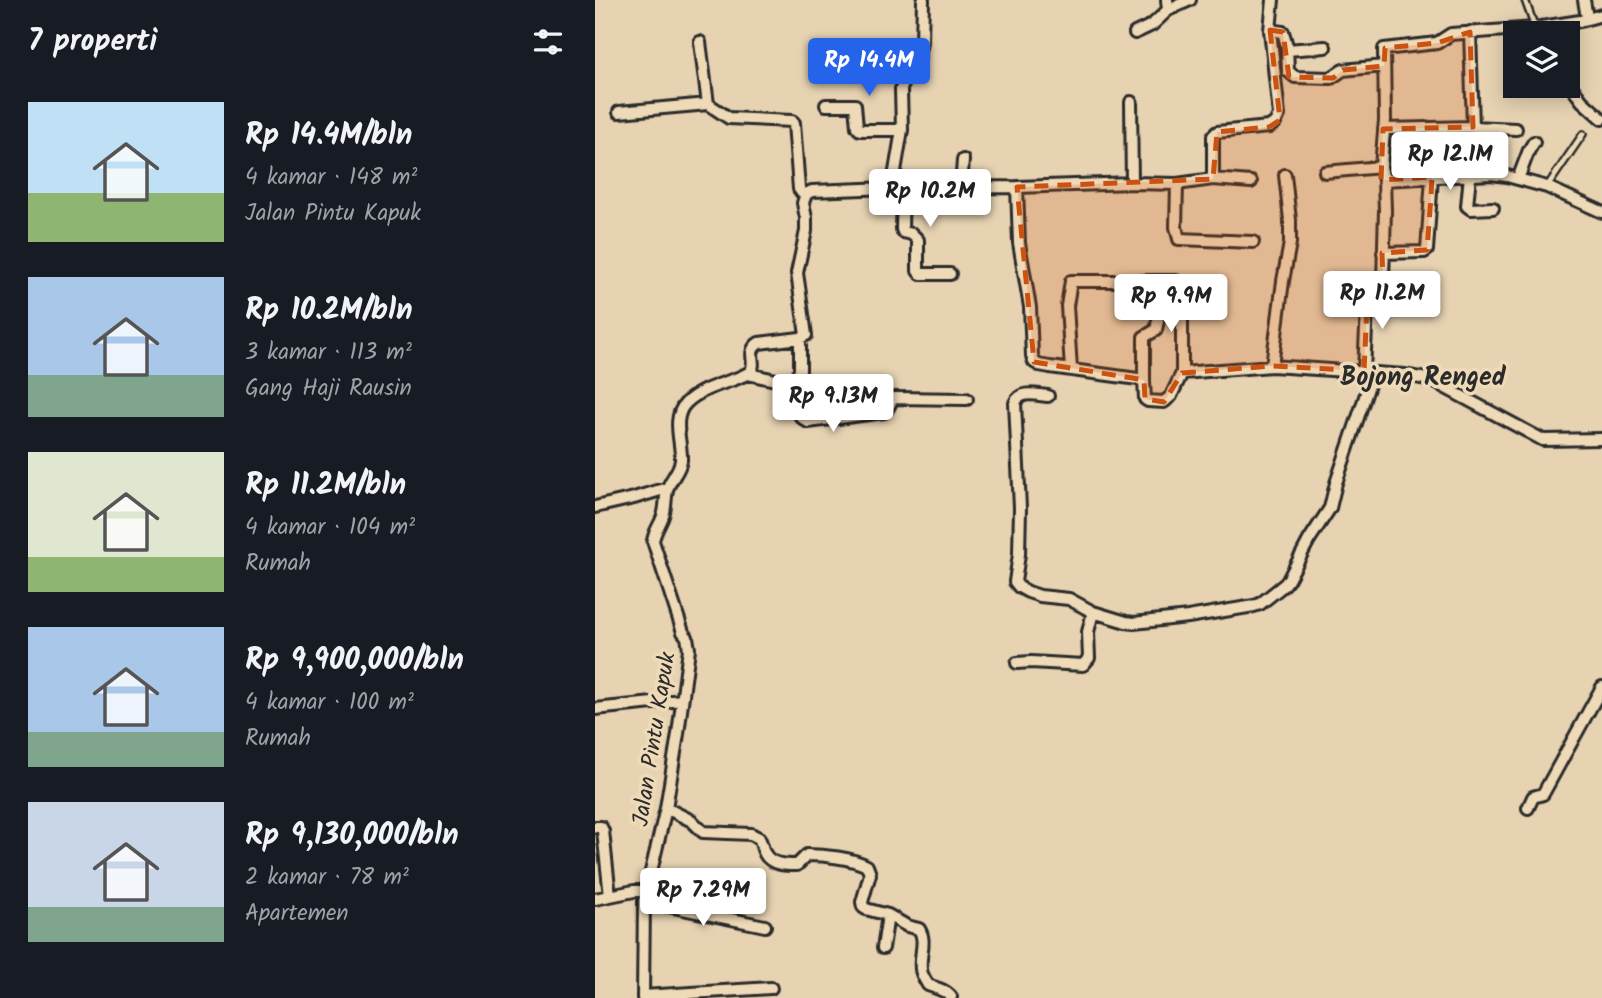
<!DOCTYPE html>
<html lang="id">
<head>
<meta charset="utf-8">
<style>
  body { margin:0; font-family:Kalam,sans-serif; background:#242831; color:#f1f3f6; height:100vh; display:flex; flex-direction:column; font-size:26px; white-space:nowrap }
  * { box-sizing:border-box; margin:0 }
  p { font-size:23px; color:#9ea1a6 }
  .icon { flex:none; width:38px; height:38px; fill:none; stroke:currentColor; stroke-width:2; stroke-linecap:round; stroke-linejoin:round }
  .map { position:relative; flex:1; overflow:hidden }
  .sheet { display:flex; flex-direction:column; background:#171b24; width:595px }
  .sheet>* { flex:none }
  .controls { position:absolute; left:908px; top:21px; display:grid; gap:14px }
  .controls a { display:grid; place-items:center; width:77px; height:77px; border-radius:0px; background:#171b24; box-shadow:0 4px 18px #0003; font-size:35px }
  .price { position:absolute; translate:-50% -60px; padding:0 16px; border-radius:7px; background:#fff; color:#222; font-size:23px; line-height:46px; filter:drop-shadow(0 2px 4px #0008) }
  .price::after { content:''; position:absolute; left:50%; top:42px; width:21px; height:16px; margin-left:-10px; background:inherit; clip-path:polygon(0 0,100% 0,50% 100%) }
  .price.current { background:#2563eb; color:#fff }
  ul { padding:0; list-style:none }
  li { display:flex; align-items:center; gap:21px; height:175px; padding:0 28px }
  li span { display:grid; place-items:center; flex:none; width:196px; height:140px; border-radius:0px; color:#555 }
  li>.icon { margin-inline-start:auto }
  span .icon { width:84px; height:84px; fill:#fffc; stroke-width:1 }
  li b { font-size:30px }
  h2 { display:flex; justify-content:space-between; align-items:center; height:84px; padding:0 28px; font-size:30px }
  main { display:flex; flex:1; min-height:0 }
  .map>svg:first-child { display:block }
</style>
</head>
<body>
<main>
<section class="sheet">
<h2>7 properti<svg class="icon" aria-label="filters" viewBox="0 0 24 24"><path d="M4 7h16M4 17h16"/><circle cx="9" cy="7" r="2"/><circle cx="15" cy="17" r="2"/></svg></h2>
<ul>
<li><span style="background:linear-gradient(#bfe0f5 65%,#8fb573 0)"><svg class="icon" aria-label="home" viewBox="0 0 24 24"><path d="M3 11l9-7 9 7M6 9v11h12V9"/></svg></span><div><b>Rp 14.4M/bln</b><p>4 kamar · 148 m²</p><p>Jalan Pintu Kapuk</p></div></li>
<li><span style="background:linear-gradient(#a9c7e8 70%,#7fa58c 0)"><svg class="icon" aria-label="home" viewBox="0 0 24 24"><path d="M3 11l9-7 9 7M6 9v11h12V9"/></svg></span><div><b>Rp 10.2M/bln</b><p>3 kamar · 113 m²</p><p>Gang Haji Rausin</p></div></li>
<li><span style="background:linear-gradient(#dfe7d0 75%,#8fb573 0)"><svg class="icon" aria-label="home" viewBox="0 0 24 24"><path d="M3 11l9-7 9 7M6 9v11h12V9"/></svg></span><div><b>Rp 11.2M/bln</b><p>4 kamar · 104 m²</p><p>Rumah</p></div></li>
<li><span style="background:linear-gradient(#a9c7e8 75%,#7fa58c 0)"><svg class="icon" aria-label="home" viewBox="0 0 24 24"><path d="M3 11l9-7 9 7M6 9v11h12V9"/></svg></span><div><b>Rp 9,900,000/bln</b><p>4 kamar · 100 m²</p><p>Rumah</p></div></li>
<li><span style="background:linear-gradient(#c9d6e8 75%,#7fa58c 0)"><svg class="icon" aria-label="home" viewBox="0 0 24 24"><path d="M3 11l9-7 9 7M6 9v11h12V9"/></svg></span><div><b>Rp 9,130,000/bln</b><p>2 kamar · 78 m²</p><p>Apartemen</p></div></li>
</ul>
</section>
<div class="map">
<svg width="1007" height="998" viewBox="0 0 1007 998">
  <rect width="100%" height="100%" fill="#e7d3b2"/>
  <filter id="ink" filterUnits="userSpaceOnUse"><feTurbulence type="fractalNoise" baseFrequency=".0143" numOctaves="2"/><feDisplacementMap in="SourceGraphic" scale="14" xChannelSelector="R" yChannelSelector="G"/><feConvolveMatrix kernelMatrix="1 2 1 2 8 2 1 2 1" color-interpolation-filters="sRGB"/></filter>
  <g filter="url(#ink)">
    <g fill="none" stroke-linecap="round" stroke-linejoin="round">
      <defs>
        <path id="service" d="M930,0l10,28
          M269,43l58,-1
          M952,187l36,-53"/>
        <path id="minor" d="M678,0l-3,30 13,2 4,14 1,25 7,6 36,1 12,-8 41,-4
          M989,0l3,18
          M573,10l22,-10
          M875,32l3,95
          M540,33l17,-8 16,-15 -1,-10
          M105,42l8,62 21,14 63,3 2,2 5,66 3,4 4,1
          M692,50l38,-3
          M973,82l14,19 20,18
          M536,102l1,81
          M231,105h29l2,22 3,3h42
          M24,112l89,-8
          M789,129l89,-2 43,2
          M730,172l56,-5
          M875,175l-3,31 4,3 22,-1
          M618,179v-43l4,-4 52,-5 6,-4 4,-8 -9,-85
          M923,179l11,-29 5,-8
          M789,180l107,-6 16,2 40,11 55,25
          M582,184l-1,43 3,12 74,3
          M366,187l2,-27
          M422,187l2,56 11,64 2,49 2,6 5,3 11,2 88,12 6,2 1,18 3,2 16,1 7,-6 11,-23v-57
          M294,188l4,-5 9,-53 -1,-41 5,-11 12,-16 4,-20 1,-42
          M308,188l-1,41 1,3 9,2 6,6v31l3,3h29
          M788,253l41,-1 3,-2 5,-73
          M205,338v32l-6,14 7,33 7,5 76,-10c6,-4 5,-10 10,-14l73,1
          M677,366l11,-85 7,-38v-23l-5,-45
          M476,369l-4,-63 4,-25h105
          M769,371l4,-85 2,-2 12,-1 1,-3 2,-70 -1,-30 -3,-13 4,-47 -1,-71 53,-6 14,-9 84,-6 45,-7 22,-6
          M587,373l90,-7 133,9 26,5 112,60 59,-1
          M153,374l46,10
          M549,381v-44l12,-7 10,-49
          M453,396c-12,-1 -28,-6 -33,7l5,105 -1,46 -4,28 4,5 9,5 12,4 29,3 24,13 33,10 8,1 54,-6 66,-11 6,-2 25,-20 3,-4 21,-40 21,-32 6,-25 37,-110
          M0,507l39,-9 33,-10
          M422,663l14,-1 52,3 6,-7 -1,-26 5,-20
          M0,709l87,-9
          M71,808l26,13 11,11 48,2 8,4c3,5 3,11 6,16 6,11 21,11 32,11l10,-10c17,0 45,3 60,11l3,8 -8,28 1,5 3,2 22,6 19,11 12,3c8,12 0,26 2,40 0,5 4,11 7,16 8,3 18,5 23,12
          M933,808l5,-11 10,-3 59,-107
          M0,827h6l2,4 7,65
          M0,899l39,-8h12
          M49,901l121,25
          M288,948l5,-33
          M48,996l128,-8
          M48,998l1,-97 22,-93 12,-74 11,-85 -2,-12 -4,-5 -30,-91c1,-9 7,-16 10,-25 3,-8 2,-18 4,-26 3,-11 13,-19 14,-30 1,-18 -10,-42 5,-57 13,-13 33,-18 49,-24 5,-2 11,-4 15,-7 8,-9 -5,-20 9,-29l41,-5 6,-3 -9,-62 9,-42v-13l-3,-15 3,-9 6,-3 77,-3 128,-1 115,-4 45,1 36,-5 38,3"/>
      </defs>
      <use href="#service" stroke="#2b2b2b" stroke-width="10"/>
      <use href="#minor" stroke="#2b2b2b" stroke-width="16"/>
      <use href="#service" stroke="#efdab8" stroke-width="5"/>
      <use href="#minor" stroke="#efdab8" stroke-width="10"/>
    </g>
  </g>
  <path fill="#cc5211" fill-opacity="0.2" stroke="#cc5211" stroke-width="5" stroke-dasharray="14 9" stroke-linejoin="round" d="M675,30l13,2 6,45 44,1 10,-8 41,-4 1,-18 52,-5 33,-11 3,95 -90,2 -2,51 51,-3 -1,19 -4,54 -45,3 1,28 -15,3 -4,87 -92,-5 -90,7 -18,29 -19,-3 -1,-19 -110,-18 -17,-175 196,-8 4,-47 52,-5 11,-7z"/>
  <g text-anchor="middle" stroke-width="7" stroke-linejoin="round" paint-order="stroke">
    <g font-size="23" fill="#2b2b2b" stroke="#efdab8">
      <text transform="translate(58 739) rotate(-81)" y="8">Jalan Pintu Kapuk</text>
    </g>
    <g font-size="26" font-weight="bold" fill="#2b2b2b" stroke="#efdab8">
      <text x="828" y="385">Bojong Renged</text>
    </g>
  </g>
</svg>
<div class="controls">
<a><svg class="icon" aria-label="layers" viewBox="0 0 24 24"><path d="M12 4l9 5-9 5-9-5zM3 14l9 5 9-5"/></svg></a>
</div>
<b class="price current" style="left:274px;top:98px">Rp 14.4M</b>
<b class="price" style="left:855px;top:192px">Rp 12.1M</b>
<b class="price" style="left:335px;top:229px">Rp 10.2M</b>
<b class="price" style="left:787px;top:331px">Rp 11.2M</b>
<b class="price" style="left:576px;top:334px">Rp 9.9M</b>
<b class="price" style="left:238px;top:434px">Rp 9.13M</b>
<b class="price" style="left:108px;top:928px">Rp 7.29M</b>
</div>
</main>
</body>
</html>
